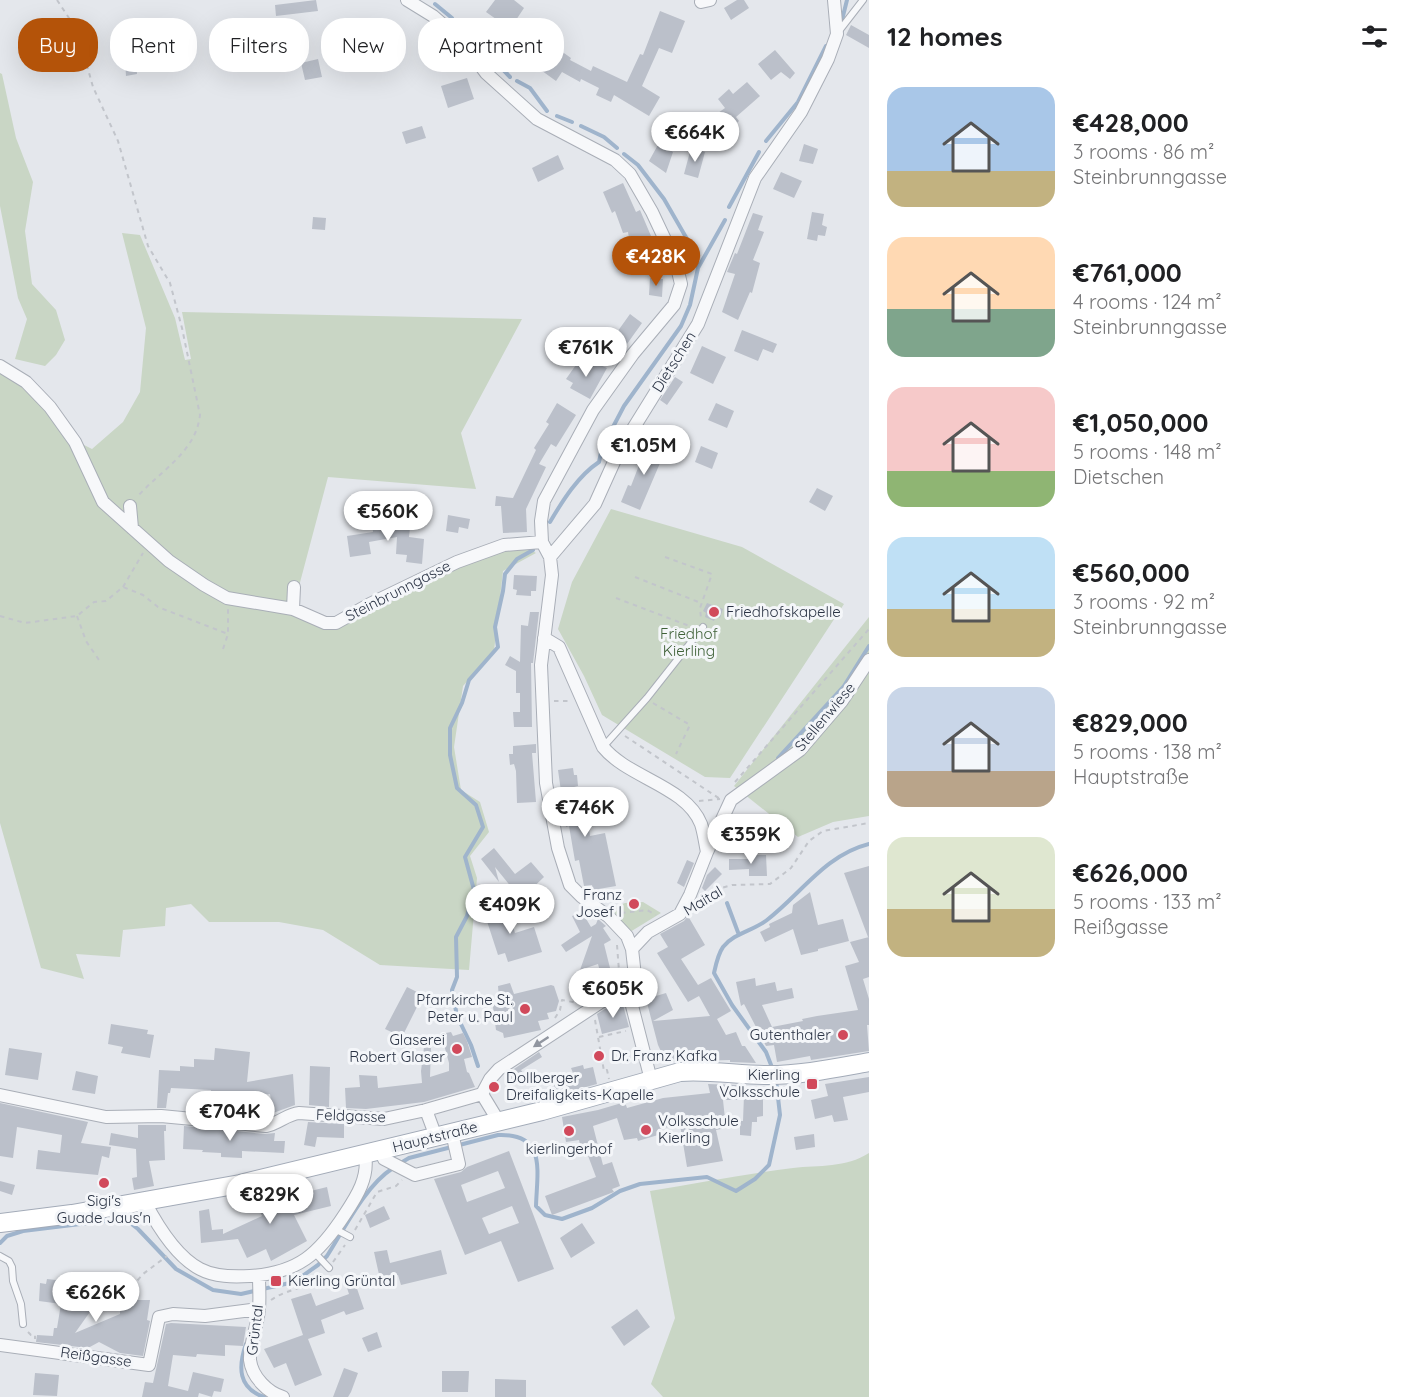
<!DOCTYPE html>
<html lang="en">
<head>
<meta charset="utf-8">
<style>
  body { margin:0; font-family:Quicksand,sans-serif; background:#f6f6f6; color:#202124; height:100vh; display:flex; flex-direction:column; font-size:22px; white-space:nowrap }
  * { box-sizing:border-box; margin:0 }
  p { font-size:20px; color:#757577 }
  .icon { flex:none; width:33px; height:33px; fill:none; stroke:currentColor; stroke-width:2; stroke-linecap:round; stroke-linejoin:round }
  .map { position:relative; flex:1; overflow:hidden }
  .side { display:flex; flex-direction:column; background:#fff; width:540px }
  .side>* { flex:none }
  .top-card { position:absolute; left:18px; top:18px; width:570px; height:54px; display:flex; gap:12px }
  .price { position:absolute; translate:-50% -51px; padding:0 14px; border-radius:21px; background:#fff; color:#222; font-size:20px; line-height:39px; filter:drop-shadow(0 2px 3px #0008) }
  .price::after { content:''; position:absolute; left:50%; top:36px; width:18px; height:14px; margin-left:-9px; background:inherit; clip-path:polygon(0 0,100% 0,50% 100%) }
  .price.on { background:#b45309; color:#fff }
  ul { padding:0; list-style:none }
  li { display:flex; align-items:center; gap:18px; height:150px; padding:0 18px }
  li span { display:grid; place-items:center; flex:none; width:168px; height:120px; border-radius:18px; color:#555 }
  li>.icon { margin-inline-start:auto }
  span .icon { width:72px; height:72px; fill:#fffc; stroke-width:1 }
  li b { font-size:26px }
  h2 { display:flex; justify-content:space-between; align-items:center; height:72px; padding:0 18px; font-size:26px }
  .tag { padding:0 21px; border-radius:24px; background:#fff; box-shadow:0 6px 24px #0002; font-size:21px; line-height:54px }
  .tag.on { background:#b45309; color:#fff }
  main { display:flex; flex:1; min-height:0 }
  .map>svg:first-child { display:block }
</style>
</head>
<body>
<main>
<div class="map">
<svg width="869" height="1397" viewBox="0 0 869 1397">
  <rect width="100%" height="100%" fill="#e4e7ec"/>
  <path fill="#c9d6c5" d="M0,73l2,1 14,64 17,44 -8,49 7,53 24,26 9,30 -9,15 -11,11 -30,-7 12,-40 -9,-21 -18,-92z
    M122,233l18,2 35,83 10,42 6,-1 -9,-47 340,7 -61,114 15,56 -148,-12 -34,128 46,22 31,-22 134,-57 19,-2 12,7 -33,18 -9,80 -31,35 -9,61 7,43 19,12 9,30 -19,24 7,22 -8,92 -89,-5 -57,-35 -44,-8h-70l-18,-18 -25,4 -1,18 -42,4 -3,27 -44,-3 8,25 -43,-11 -41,-145v-451l33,22 45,48 14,7 31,-27 17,-30 6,-64z
    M611,509l131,38 102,57 -114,174 -25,-1 -103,-62 -18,-39 -26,-47 14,-47z
    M869,617v199l-36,6 -35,15 -64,-51z
    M643,902l18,11 -31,19 -21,-23 16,-6z
    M869,1153v244h-206l-12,-13 24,-66 -25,-127c48,-8 95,-17 143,-23 26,-3 53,0 76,-15z"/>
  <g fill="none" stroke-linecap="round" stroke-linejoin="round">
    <path stroke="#9fb4cc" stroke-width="4" d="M435,4l17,14
      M842,20l5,-20
      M474,39l36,38
      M517,81l13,7 17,23
      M557,116l15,6
      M581,126l23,11 13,11
      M766,141l32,-39 28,-56
      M729,207l30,-55
      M698,268l27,-48
      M550,522c13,-22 28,-46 49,-60l3,-14 22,-42 57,-80 9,-21 8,-37 -11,-29 -23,-40 -26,-34 -14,-11
      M778,758l66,-72 25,-40
      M727,903l12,32
      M478,1066l-7,-21 -14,-29 -5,-26 5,-13 -1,-40 11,-21 7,-26 -9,-33 18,-30 -7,-22 -19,-17 -7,-33v-27l12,-25 7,-23 29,-33 -3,-20 8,-36 2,-17 12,-15 16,-9
      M773,1070l-7,-18 -34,-47 -18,-32c2,-9 4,-19 9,-26 11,-14 30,-16 44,-27 34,-26 58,-65 102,-76
      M399,1164l10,-6 89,-23c49,-2 39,36 38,71l9,9 17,4 30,-11 28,-17 20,-7 67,-7 29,14 19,-12 14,-14 11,-50 -4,-35
      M0,1243l7,-7 16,-5 90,-11 16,2 9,7 38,40 37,21 28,4 53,-12 24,-17 9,-9c18,-28 38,-70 66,-88
      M246,1344c-8,23 -8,44 18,53"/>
  </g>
  <path fill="#bbc0ca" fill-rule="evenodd" d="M316,0l2,11 -42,5 -1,-11z
    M495,0h19l10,8 -14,21 -24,-17z
    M737,0h7l5,8 -18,12 -7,-12z
    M660,11l25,10 -13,32 -13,-5 -17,38 18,11 -11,19 -35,-21 -3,7 -15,-7 3,-7 -18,-9 -1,3 -18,-10 -6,9 -18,-13 16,-22 17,12 -1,2 21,11 2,-5 34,16 13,-28 3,1z
    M545,21l9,6 -6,10 -10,-6z
    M851,25l18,10v13l-23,-13z
    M173,34l1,10 -38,2v-10z
    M775,50l20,23 -5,6 -9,-7 -10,8 -13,-16z
    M318,59l4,18 -17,3 -4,-17z
    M136,61l1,13 -11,2 -1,-14z
    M467,78l7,21 -26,9 -7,-22z
    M747,82l13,14 -24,21 3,4 -8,7 -13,-15 7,-5 -7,-9 11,-10 4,5z
    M422,126l4,12 -20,6 -4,-12z
    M659,143l14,9 -7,21 -17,-12z
    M804,144l14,5 -5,15 -14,-3z
    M691,148l14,4 -7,26 -14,-4z
    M558,155l6,14 -26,13 -6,-14z
    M781,172l21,9 -8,17 -21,-9z
    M623,183l13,29 4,-2 11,26 4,30 -21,3 -6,-37 -5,1 -8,-22 -3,2 -9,-21z
    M812,212l12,2 -2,11 5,2 -2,9 -7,-1 -1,6 -10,-2z
    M753,213l10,3 -5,14 6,2 -11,28 7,3 -8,30 -2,-1 -12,28 -16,-8 13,-38 -8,-2 8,-19 2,1z
    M313,217l13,1 -1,12 -13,-1z
    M650,278l13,1 -1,18 -13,-2z
    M630,314l12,9 -15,21 -12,-9z
    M742,330l35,14 -4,9 -10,-4 -5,12 -24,-10z
    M608,335l11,8 -8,10 -10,-7z
    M702,346l24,11 -13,27 -23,-11z
    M586,359l21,9 -17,31 -20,-11 3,-5 -7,-4 12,-17 5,3z
    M675,377l8,5 -16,23 -7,-5z
    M557,403l19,12 -20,32 -5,-3 -12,20 7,3 -20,42 1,23 -24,1 -2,-27h-6l1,-10 17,2 23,-48 -2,-2 15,-24 -3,-2z
    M716,403l18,8 -7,17 -19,-8z
    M648,442l18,7 -26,61 -19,-8 7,-17 3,1z
    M701,446l17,7 -6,16 -17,-7z
    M817,488l16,8 -8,15 -16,-9z
    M448,515l22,4 -2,10 -9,-2 -1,6 -12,-2z
    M387,520l1,5 22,2 -1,10 15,2 -2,25 -16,-2 1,-7 -11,-1 1,-17 -28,5 2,12 -21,3 -3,-21 26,-4 -1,-10z
    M514,575l23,1 -1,15h-5v5l-15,-1 1,-5 -4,-1z
    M707,603l16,6 -3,9 -4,-2 -2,5 -9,-4 1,-4 -3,-2z
    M530,612h9l-6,51h-2l1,64h-18l-1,-15h7v-19h-4v-22l-11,-6 5,-9 10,6 1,-37 7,1z
    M536,744v9h-4l4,49 -19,1 -1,-32 -2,-7 -4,1 -1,-11h4v-8z
    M573,768l1,7h3l1,11 -4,1 2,18 10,-1 4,32 15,-3 11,53 -23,4 -1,-5 -8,1 -5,-26 -4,1 -6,-35 -3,1 -8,-57z
    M494,848l21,26 16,-12 13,15 -23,22 -26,-32 4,15 -18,-23z
    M749,855h17l1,21h-18v-7l-20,1v-11h20z
    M687,860l7,3 -10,24 -7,-4z
    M869,866v71h-1l-24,-64z
    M715,867l7,7 -17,17 -3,-3 5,-13z
    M810,892l8,33 25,-6 6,22 -31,8v2l-17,4 -8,-26 -28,13 -5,-10 10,-5 -1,-3 23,-11 1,-8z
    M506,902l9,31 19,-6 8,25 -34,10 -3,-9 -7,2 -15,-46z
    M582,912l9,15 5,-3 2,-5 8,7 -3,2 8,12 -7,4 9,36 -10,3 -5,-19 -18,6 12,-34 -26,16 -5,-7 19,-13 -8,-16z
    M688,916l17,29 -24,14 17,26 13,-7 20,33 -14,8 9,16 10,-3 6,14h3l11,17 -26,-1v-2l-64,2 -8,-17 -12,-46 20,-6 7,17 -20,11 57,-5 -11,-20 -11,6 -31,-49 11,-6 -8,-13 24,-13z
    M869,937v40l-6,2 6,20v26h-2l2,26 -58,9 -1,-4 -33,6 -3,-17 -8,1 -22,-42 -3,2 -5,-24 19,-4 1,8 19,-4 2,9 15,-3 2,10 -32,7 10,22 31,-6 -1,-2 15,-3 41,-6 -13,-44 14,-4 -9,-20z
    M510,983l4,11 37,-9 3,1 5,15 -3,10 -9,2 2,6 -11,2 3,9 -37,8 -1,-5 -7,-3 -3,-23 6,-9 -1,-12z
    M407,987l16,8 -21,42 -17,-8z
    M623,1005l6,22 -27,7 -5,-20 8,-5z
    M111,1024l37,6 -1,4 7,1 -4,23 -29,-5 2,-6 -15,-3z
    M451,1032l2,4 10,-3 4,8 5,16 -8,2 3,13 2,1 6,14 -51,15 -58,7 -20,-1 -1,-20 15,-1 -1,-12 18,1 1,12 44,-5 -1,-12 3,-24 7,1 -1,29 19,-6v-8l-8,-29z
    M9,1048l33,5 -4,27 -33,-5z
    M215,1048l35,4 -3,30 46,-8 2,31 -22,8 -3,-19 -25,4 -2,18 -35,-4 3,-22 -40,-2 -1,5h-2l-2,15h-9l2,-38 21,1v-5l14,1v-8l20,1z
    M539,1052l3,5 -21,13 2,3 -14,9 -4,-7z
    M583,1065l1,4 9,-2 4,17 -40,11 -5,-17 21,-5 -2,-5z
    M310,1066l20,1 -1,40 -20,-2z
    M76,1071l22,5 -3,18 -23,-4z
    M869,1077v15l-26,5 5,23 -14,2 -2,-7 -17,4 -4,-19 17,-4 -3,-12z
    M708,1084l29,1v15h-14l3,28 -10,2 7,31 -36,6 -7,-42 -22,4v6l-20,6 -1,-3 -13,2 -7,-22 -24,8 10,39 9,-3 8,24 -8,3 2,3 -62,23 -7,-19 51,-19 -9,-24 -5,1 -3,-14 -13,2 -4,-25 36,-7 27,-8 2,6 36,-10 47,-5z
    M744,1095h19v21l-6,1v5h-5l-1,14 -11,-1v-14h3z
    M0,1103l88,19 -7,21 30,4 -2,11 -7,-2 -4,19 -62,-6 2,-19 22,3 2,-18 -45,-8 -4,31 -13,-2z
    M308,1122l36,2v14l-27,-1 -2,10 -11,-2z
    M138,1125h28v6h-2l1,29 -16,1 5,25 -20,4 -2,-12 5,-1 -1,-28 -27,-4 2,-12 27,5z
    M184,1126l81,8 10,-1 -1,8h11l-1,12 -42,-2v7l-21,-1v-4l-19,-1 1,-2 -20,-1z
    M814,1134l1,13 -19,3 -2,-13z
    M509,1151l45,118 -36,13 -17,-41 -36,14 -31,-76 27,-7 6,-5zM498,1171l7,17 -38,14 -6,-17zM512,1206l7,17 -30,11 -7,-16z
    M0,1181l15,4 -3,10 -12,-4z
    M327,1187l4,19 -37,9 13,26 -36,20 -5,-12 -19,9 -9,-19 -37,4 -2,-32 10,-2 3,21 11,-1v5l39,-18 -3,-7 14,-5 -1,-10 9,-2 1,6z
    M384,1206l6,13 -20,9 -5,-13z
    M582,1223l13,20 -24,15 -11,-20z
    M387,1250l3,13 51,-13 6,24 -46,11 -3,-10 -18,4 -6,-27z
    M352,1274l12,35 -18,6 -2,-4 -23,9 4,13 -17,6 14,36 -27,11 -9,-23 -12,5 -10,-19 39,-14 -12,-36 20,-6 5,13 33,-12 -6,-18z
    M47,1279l26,3 -2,27h21l-17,24 45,-19v-5l5,-9h25l-3,20 3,1 -7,35 -23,-3 -21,-11 -11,6 -52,-6 1,-7 16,1 1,-8h3l4,-24 -22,-3 1,-18 6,1z
    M637,1309l13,18 -26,19 -13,-19z
    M171,1323l75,4 -3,19 -18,-1v11l-28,-2 -1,3 -23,-2 -5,31 20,5 5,-19 31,7 -3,13 -7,-1 -2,6 -13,-4 -1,4h-56l3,-15 8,1 13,-59z
    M377,1332l5,15 -14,5 -6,-14z
    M344,1368l14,5 -7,19 -3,5h-15z
    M442,1371h27l-1,21h-26z
    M35,1373l24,2 -2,21 -24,-1z
    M495,1379l31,1v17h-31z"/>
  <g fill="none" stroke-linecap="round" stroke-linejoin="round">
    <defs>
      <path id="service" d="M839,31l24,-31
        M603,747l44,-49 56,-71
        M335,1229l15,8
        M314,1252l15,16
        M0,1256l9,5 3,6 1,14 8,23 2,20"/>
      <path id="minor" d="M407,0l26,16 31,27 22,30 51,46 78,41 15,14 22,38 24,51 5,21 -7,21 -41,49 -40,56 -49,91 -3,20 1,21 8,15 2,18 -11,90 5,118 12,65 12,37 12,12 27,20 18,19 5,13 4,36 -7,9
        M701,2l9,-2
        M0,366l26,16 24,25 25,35 28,60 66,59 35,24 23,13 66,11 32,14h11l34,-19 87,-42 47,-17 38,-3
        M130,506l2,22
        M550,557l45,-53 23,-51 80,-129 57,-146 46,-66 27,-53 9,-25 -3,-34
        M293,609l1,-22
        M544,638l15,9 44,100c25,31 83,39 98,77 3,9 4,19 6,28
        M632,949l16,-17 32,-18 10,-19 17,-43 24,-52 69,-50 42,-49 27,-41
        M629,994l22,86
        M482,1094l8,-15 9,-10 108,-71 22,-4
        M482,1094l17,28
        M0,1095l106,22 55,-1 105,10c12,-2 21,-12 33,-13l85,6 42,-9 56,-16
        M426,1110l10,27
        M381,1150l3,9 31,16 44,-11 -7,-31
        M145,1202c12,23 32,55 55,67 15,8 33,8 50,7 48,-3 69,-22 95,-62 12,-18 24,-37 20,-59
        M259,1276c0,11 1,22 0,33 -1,16 -10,36 -9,51 2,17 18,33 33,37
        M0,1345l149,20 10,-48 14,-3 32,2 54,-7"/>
      <path id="primary" d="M0,1223l72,-9 168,-30 302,-73 138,-39c30,-2 59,3 88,3 35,0 67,-7 101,-13"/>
    </defs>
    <use href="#service" stroke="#a9aeb7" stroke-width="8"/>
    <use href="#minor" stroke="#a9aeb7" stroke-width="14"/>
    <use href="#primary" stroke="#a3abb8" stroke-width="20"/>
    <path stroke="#c2c5cb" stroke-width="2" stroke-dasharray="4.5 4.5" stroke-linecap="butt" d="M57,0l20,30 16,57 25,54 30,105 22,37 12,45 18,87c-4,37 -40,56 -63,82
      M665,557l47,17 -12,34 1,10
      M635,577l66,26
      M123,587l20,-34
      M616,598l76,29
      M0,616l25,7 52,-7 17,-14 12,-1 17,-14 20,8 15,12 70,27
      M77,616l9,25 13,19
      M223,649l5,-15v-25
      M554,701h15
      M653,703l37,22 -14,29
      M625,736l95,63
      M735,782l134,-153
      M699,801l21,-2
      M700,901l18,-12 14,-4 38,-1 21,-16 18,-27 14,-10 46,-8
      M621,913l26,-3 9,5
      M617,945l3,39
      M555,1018l5,-8 2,-10 16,3
      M595,1020l9,51 3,-1 2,9
      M599,1037l27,-6
      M355,1230l22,-38 19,-6 6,-6
      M333,1262l12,-17
      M271,1300c17,-12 38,-11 53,-26
      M95,1310l23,-7 25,-29 24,-18
      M28,1332l3,3h4v4"/>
    <use href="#service" stroke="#f7f8fa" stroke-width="6"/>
    <use href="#minor" stroke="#f7f8fa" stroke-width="12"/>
    <use href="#primary" stroke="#fff" stroke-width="18"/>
  </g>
  <defs><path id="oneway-solid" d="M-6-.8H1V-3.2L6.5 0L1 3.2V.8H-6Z" transform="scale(1.5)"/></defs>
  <use fill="#9196a0" href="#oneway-solid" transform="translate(541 1042) rotate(147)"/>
  <g fill="#d1495b" stroke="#f4f6f9" stroke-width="2">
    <circle cx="714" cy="612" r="6"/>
    <circle cx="634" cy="904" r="6"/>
    <circle cx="525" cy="1009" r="6"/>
    <circle cx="843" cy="1035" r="6"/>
    <circle cx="457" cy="1049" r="6"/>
    <circle cx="599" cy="1056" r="6"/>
    <rect x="806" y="1078" width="12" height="12" rx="3"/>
    <circle cx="494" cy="1087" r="6"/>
    <circle cx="646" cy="1130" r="6"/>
    <circle cx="569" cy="1131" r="6"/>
    <circle cx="104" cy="1183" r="6"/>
    <rect x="270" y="1275" width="12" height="12" rx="3"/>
  </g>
  <g text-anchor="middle" stroke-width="6" stroke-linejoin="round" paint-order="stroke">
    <g font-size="15" fill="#2b3445" stroke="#f4f6f9">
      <text transform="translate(674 362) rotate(-58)" y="5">Dietschen</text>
      <text transform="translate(398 591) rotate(-27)" y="5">Steinbrunngasse</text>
      <text transform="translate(825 717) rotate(-50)" y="5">Stellenwiese</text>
      <text transform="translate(703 901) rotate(-31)" y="5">Maital</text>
      <text transform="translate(351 1116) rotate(2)" y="5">Feldgasse</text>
      <text transform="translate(435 1137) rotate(-14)" y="5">Hauptstraße</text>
      <text transform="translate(255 1330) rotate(-83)" y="5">Grüntal</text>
      <text transform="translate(96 1357) rotate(8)" y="5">Reißgasse</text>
    </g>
    <g font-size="15" fill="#2b3445" stroke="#f4f6f9" text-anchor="start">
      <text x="726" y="617">Friedhofskapelle</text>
      <text x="622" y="900" text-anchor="end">Franz<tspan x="622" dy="17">Josef I</tspan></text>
      <text x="513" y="1005" text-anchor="end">Pfarrkirche St.<tspan x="513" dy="17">Peter u. Paul</tspan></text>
      <text x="831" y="1040" text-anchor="end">Gutenthaler</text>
      <text x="445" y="1045" text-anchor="end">Glaserei<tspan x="445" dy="17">Robert Glaser</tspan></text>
      <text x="611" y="1061">Dr. Franz Kafka</text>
      <text x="800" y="1080" text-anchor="end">Kierling<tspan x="800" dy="17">Volksschule</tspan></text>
      <text x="506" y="1083">Dollberger<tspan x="506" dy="17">Dreifaligkeits-Kapelle</tspan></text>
      <text x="658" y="1126">Volksschule<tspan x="658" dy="17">Kierling</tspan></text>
      <text x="569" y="1154" text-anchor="middle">kierlingerhof</text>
      <text x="104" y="1206" text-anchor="middle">Sigi's<tspan x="104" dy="17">Guade Jaus'n</tspan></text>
      <text x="288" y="1286">Kierling Grüntal</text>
    </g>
    <g font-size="15" fill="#3f6138" stroke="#f4f6f9">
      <text x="689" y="639">Friedhof<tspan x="689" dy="17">Kierling</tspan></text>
    </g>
  </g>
</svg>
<b class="price" style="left:695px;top:163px">€664K</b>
<b class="price on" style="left:656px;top:287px">€428K</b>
<b class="price" style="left:586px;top:378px">€761K</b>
<b class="price" style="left:644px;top:476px">€1.05M</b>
<b class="price" style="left:388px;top:542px">€560K</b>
<b class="price" style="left:585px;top:838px">€746K</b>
<b class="price" style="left:751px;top:865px">€359K</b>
<b class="price" style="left:510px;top:935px">€409K</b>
<b class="price" style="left:613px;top:1019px">€605K</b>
<b class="price" style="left:230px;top:1142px">€704K</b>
<b class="price" style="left:270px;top:1225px">€829K</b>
<b class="price" style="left:96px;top:1323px">€626K</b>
<div class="top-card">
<a class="tag on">Buy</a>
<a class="tag">Rent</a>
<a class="tag">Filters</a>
<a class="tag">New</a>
<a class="tag">Apartment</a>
</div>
</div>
<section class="side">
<h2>12 homes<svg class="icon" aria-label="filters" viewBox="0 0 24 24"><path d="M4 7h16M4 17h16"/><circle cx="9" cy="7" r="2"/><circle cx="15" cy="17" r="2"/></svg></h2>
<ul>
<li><span style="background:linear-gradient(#a9c7e8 70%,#c2b280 0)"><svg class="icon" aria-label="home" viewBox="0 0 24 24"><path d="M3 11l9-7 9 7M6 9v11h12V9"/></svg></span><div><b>€428,000</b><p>3 rooms · 86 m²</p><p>Steinbrunngasse</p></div></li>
<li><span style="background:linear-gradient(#ffd9b3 60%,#7fa58c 0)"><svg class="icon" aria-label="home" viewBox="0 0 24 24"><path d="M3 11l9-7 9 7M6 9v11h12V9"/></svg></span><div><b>€761,000</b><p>4 rooms · 124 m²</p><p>Steinbrunngasse</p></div></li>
<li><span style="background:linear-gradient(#f6c9c9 70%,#8fb573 0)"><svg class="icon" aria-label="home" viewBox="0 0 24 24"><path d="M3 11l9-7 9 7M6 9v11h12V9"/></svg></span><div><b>€1,050,000</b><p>5 rooms · 148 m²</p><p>Dietschen</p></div></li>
<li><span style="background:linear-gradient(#bfe0f5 60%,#c2b280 0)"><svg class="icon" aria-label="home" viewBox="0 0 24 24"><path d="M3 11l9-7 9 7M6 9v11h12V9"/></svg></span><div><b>€560,000</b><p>3 rooms · 92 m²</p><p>Steinbrunngasse</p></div></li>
<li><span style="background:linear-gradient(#c9d6e8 70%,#b9a48a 0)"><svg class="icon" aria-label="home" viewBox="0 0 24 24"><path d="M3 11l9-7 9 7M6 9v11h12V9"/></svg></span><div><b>€829,000</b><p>5 rooms · 138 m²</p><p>Hauptstraße</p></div></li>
<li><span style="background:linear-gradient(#dfe7d0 60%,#c2b280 0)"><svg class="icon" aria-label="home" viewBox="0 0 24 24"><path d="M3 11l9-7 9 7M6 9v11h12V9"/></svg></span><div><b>€626,000</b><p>5 rooms · 133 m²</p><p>Reißgasse</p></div></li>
</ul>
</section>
</main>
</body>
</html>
